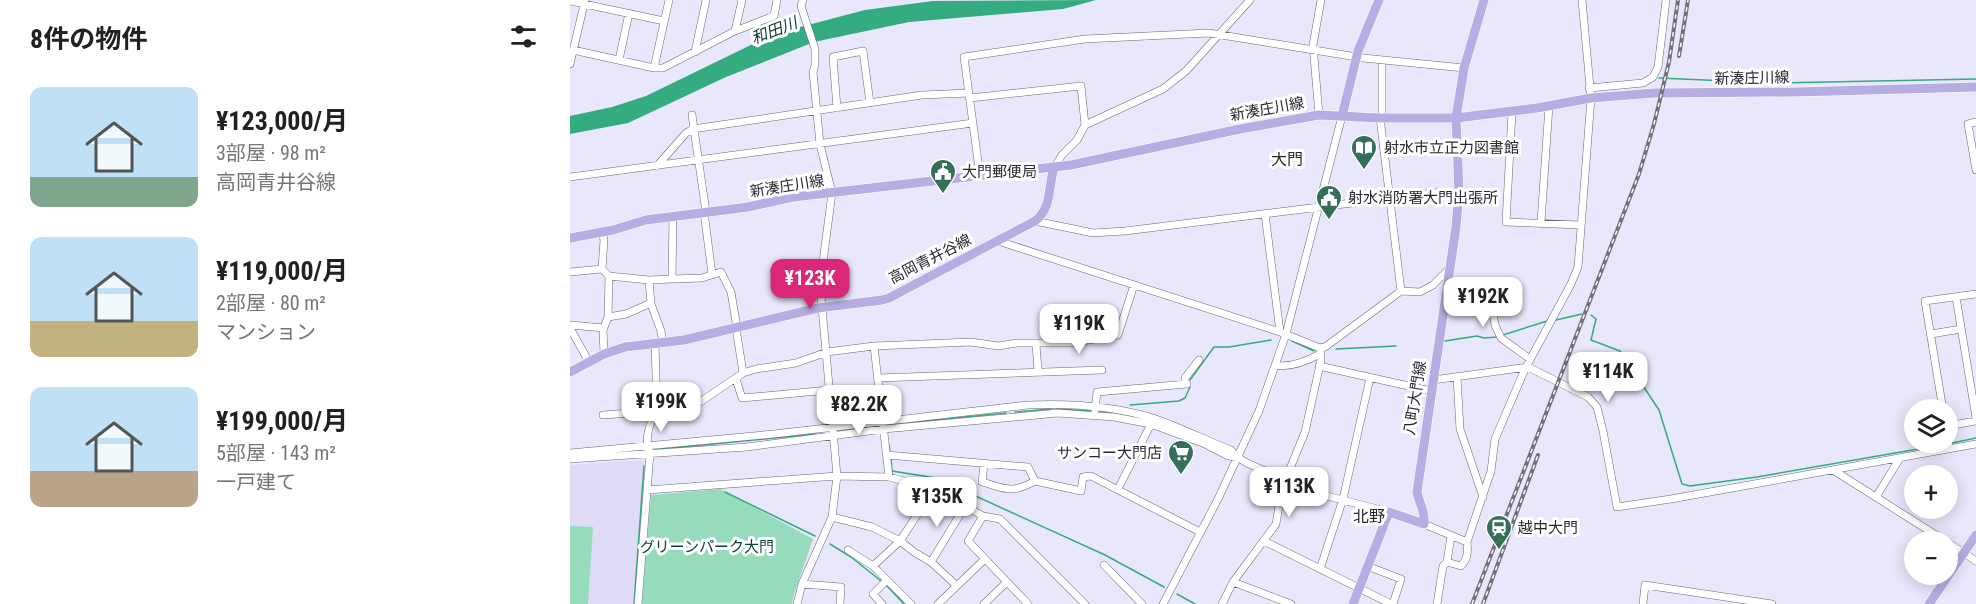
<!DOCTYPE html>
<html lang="ja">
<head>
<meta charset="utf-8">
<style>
  body { margin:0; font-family:"Roboto Condensed","Noto Sans JP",sans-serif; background:#f2f2f2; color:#202124; height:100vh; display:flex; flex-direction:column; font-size:22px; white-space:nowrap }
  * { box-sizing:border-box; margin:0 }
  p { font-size:20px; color:#757577 }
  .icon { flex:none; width:33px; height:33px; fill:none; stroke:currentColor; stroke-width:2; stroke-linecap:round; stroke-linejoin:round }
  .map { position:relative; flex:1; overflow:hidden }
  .sheet { display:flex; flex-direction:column; background:#fff; width:570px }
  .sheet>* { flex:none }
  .buttons { position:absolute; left:1334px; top:399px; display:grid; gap:12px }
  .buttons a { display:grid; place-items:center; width:54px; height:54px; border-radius:50%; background:#fff; box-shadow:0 3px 15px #0003; font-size:30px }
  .price { position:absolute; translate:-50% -51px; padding:0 14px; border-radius:12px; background:#fff; color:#222; font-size:20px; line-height:39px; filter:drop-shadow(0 2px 3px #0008) }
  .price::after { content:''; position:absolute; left:50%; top:36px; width:18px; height:14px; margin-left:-9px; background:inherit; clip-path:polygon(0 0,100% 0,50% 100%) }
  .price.current { background:#db2777; color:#fff }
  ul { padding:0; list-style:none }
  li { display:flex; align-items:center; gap:18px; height:150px; padding:0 30px }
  li span { display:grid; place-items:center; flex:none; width:168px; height:120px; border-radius:12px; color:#555 }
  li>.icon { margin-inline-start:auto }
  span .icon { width:72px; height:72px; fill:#fffc; stroke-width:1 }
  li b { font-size:26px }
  h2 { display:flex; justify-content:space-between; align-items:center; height:72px; padding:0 30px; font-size:26px }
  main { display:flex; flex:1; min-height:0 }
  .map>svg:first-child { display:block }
</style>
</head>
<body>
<main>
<section class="sheet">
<h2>8件の物件<svg class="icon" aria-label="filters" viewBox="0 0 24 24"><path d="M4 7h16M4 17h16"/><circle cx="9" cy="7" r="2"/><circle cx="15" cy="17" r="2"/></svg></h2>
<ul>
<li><span style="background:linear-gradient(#bfe0f5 75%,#7fa58c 0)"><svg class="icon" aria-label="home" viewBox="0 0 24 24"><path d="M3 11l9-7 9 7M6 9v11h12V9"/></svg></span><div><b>¥123,000/月</b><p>3部屋 · 98 m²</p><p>高岡青井谷線</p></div></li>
<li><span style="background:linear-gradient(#bfe0f5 70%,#c2b280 0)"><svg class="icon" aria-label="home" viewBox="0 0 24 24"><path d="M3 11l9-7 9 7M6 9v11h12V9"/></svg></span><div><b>¥119,000/月</b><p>2部屋 · 80 m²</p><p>マンション</p></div></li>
<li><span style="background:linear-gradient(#bfe0f5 70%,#b9a48a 0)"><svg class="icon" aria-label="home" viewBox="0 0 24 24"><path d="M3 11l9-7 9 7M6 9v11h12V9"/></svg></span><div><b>¥199,000/月</b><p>5部屋 · 143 m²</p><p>一戸建て</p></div></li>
</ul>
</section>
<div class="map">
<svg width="1406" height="604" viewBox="0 0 1406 604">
  <rect width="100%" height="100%" fill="#e9e7fc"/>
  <path fill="#dedbf7" d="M73,460l2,5 -12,139h-63v-139z"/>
  <path fill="#96dbbc" d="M150,489l93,50 -19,55 -2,10h-150l9,-109z
    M0,526l23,1 -5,77h-18z"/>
  <path fill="#34ab80" d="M526,0l-33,9 -154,13 -95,20 -88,35 -98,46 -58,11v-18l42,-9 34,-11 113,-55 26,-10 80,-21 68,-9z"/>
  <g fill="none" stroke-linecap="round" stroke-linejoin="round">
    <path stroke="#34ab80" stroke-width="1.5" d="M1089,78l114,5 203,-4
      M1021,315l5,4 -5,21 29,11 39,59 23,74 8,2 67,-9 190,-33
      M986,320l26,-6
      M933,335l44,-14
      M722,341l22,10
      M875,341l32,-5 7,2 14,-1
      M766,349l60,-3
      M620,380l24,-33h15l42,-7
      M560,405l49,-4 6,-3 5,-11
      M487,409l35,2
      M445,412l36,-3
      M529,412h7
      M334,423l102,-10
      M1382,443l24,-5
      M319,445l1,6
      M92,449l154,-15
      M321,459l1,12 44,7 169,77 59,32
      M155,492l90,44
      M260,544l21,13 30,24
      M317,586l17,18
      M607,594l18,10
      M64,604l10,-138"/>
    <defs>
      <path id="minor" d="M0,1l94,20
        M165,31l7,-31
        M3,50l81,18h9l72,-37 39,-15 3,-16
        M125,52l11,-52
        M49,60l10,-47
        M0,64l15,-64
        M84,68l15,-68
        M1019,88l54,-5 10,-6 5,-10 8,-67
        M400,98l111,-12 4,39
        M267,108l-4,-51 30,-6 7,52
        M942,112l-6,110 75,3
        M122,115l14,97
        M749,115l-6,-70 8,-45
        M810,118l21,173
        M812,118v-58
        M1406,122l-8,2 8,46
        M87,166l29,-33 7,-4 229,-34 47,-2
        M484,168l8,-13 15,-15 8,-15 78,-36 23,-18 64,-71
        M410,176l-16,-119 121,-18 124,-6 154,25 101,10
        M0,177l403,-54
        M134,212l8,62
        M695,214l15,118
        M103,216l-1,63 30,-1 19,-6 10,20 6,36
        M465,221l58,12 32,-2 316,-39h18
        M971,222l8,-116
        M32,232l2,8 -2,29 7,7 -1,41 -5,13 1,24
        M428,241l282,91 40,16 5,-1 76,-56 19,1 13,-7 16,-16
        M0,272l32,-3
        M39,276l40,4 23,-1
        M79,280l2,24 10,27 2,12
        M877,284l23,7 21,10 4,24 6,13 29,21
        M1386,297l20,121
        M38,317l18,-3 25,-11
        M0,325l34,3
        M0,328l19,34
        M166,328l7,45
        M1361,334l30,-5
        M466,344l2,27
        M304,346l15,131
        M706,365c15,3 31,-4 44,-11
        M749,366l112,25
        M887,377l3,52 23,68
        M308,378l224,-8
        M166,379l6,19 87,-8
        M863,380l95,-13 60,30 9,10 6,24 14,76 54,-8 305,-55
        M615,384v-6l14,-18
        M525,410l2,-18 90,-8
        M1373,410l-18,-109 51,-7
        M33,415l56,-4 41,-9 43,-29 13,-4 40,-6 31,-11 47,-6 97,-4 27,4 19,-3h53l48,-8 16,-50
        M1377,426l29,-5
        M1377,435l2,14
        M0,453l204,-19 254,-29c42,-2 85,1 125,13 27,9 52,22 78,32l6,7 10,6 68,30 74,19
        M317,455l141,12 7,14 46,10 2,-14 8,-1 109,56
        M0,459l177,-12 137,-18 174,-16 56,4 37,7 54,20 23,12 9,1
        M414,464l-2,18c25,7 29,12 53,-1
        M1263,470l114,72
        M548,489l34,-67
        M77,490l190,-14 52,1 45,12 49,27 17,3 85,85
        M1306,497l24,-39
        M413,516l-15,25 60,63
        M262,517l40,10 28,14 14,11 17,10 26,24
        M854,524l43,18
        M694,541l127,63
        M1377,542l29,19
        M278,550l25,16 38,38
        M361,562l33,-54
        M877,562l14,4c7,-7 7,-15 6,-24l24,-71 4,-32 30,-70 46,-85 7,-17 13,-169 -9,-98
        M534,565l38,39
        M303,566l27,-25 34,-52
        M797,566l34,13 -8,25
        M750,569l23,-70 27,-121
        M663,582l58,22
        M232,584l39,3 -1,17
        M68,604l12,-151c-6,-12 -1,-31 7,-42l-2,-68
        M227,604l5,-20 30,-67 5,-41 -17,-191 12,-92 -12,-49 -7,-72 2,-7v-16l-14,-43 2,-6
        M312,604l-9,-10 14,-14
        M368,604l47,-45
        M414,604l23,-22
        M593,604l55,-105 41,-88 27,-77 56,-218
        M652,604l11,-22 43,-58 6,-36 23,-56 16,-72 -1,-12
        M867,604l6,-38 4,-4 4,-26
        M1073,604l2,-19 127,19"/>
      <path id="major" d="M772,116l16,-65 21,-51
        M0,238l43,-8 33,-10 102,-13 45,-10 278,-32 169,-36 79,-14 61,3h76l81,-10 54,-10 63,-5 142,-1 180,-5
        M0,372l34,-18 21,-7 59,-7 134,-32 64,-8 7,-2 146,-77c17,-13 13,-34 19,-53
        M783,604l36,-92 35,12c2,-11 -5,-21 -7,-32l39,-265 3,-35 -3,-74 8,-50 20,-68
        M1359,604l47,-69"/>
    </defs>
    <use href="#minor" stroke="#686778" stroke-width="8"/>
    <use href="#major" stroke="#fff" stroke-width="10"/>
    <use href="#minor" stroke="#fff" stroke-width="7"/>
    <use href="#major" stroke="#b6ade2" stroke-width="9"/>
    <defs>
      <path id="rail" d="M1109,56l9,-56
        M902,604l167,-430 15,-50 15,-62 9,-62
        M913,604l55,-149"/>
    </defs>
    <use href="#rail" stroke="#71707c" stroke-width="4"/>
    <use href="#rail" stroke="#fff" stroke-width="1.5" stroke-dasharray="4.5" stroke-linecap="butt"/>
  </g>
  <defs>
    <symbol id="library-pin" viewBox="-11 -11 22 30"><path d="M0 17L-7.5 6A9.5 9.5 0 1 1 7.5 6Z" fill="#366f57" stroke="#fff"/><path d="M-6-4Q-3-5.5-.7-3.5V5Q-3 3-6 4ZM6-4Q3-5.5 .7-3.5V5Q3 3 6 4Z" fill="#fff"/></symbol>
    <symbol id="civic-pin" viewBox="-11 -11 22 30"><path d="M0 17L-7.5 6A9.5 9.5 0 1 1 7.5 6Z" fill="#366f57" stroke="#fff"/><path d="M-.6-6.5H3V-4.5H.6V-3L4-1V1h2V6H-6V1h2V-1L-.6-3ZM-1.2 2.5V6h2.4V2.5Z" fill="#fff"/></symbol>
    <symbol id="supermarket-pin" viewBox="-11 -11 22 30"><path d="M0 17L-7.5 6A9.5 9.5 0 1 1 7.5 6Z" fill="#366f57" stroke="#fff"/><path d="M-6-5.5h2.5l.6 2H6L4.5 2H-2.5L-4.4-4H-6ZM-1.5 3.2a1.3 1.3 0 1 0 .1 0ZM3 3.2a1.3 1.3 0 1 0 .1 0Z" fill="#fff"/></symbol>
    <symbol id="station-pin" viewBox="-11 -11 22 30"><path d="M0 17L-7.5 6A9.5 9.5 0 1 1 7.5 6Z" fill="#366f57" stroke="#fff"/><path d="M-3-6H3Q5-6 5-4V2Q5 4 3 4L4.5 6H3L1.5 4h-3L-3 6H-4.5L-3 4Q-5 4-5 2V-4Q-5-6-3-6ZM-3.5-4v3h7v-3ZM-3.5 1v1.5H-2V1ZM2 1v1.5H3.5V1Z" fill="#fff"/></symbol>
  </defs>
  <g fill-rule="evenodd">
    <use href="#library-pin" x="779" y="133" width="30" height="40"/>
    <use href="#civic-pin" x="358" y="157" width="30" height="40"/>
    <use href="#civic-pin" x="744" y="183" width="30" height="40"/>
    <use href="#supermarket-pin" x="596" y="438" width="30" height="40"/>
    <use href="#station-pin" x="914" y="513" width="30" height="40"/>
  </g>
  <g text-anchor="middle" stroke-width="6" stroke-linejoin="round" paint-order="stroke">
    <g font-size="15" fill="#27272e" stroke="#fff">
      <text transform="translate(1182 78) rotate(-1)" y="5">新湊庄川線</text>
      <text transform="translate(697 109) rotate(-10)" y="5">新湊庄川線</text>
      <text transform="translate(217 186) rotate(-9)" y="5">新湊庄川線</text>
      <text transform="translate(360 259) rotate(-27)" y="5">高岡青井谷線</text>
      <text transform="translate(845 398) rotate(-81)" y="5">八町大門線</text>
    </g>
    <g font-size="15" fill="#27272e" stroke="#fff" text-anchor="start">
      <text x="814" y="153">射水市立正力図書館</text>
      <text x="392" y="177">大門郵便局</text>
      <text x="778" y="203">射水消防署大門出張所</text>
      <text x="592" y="458" text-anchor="end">サンコー大門店</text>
      <text x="948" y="533">越中大門</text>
    </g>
    <g font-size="15" fill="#114230" stroke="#fff">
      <text x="137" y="552">グリーンパーク大門</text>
    </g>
    <g font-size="16" font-style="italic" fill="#093c2a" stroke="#fff">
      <text transform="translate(204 30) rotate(-21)" y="6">和田川</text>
    </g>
    <g font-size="16" fill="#27272e" stroke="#fff">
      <text x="717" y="165">大門</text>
      <text x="799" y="522">北野</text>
    </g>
  </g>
</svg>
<div class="buttons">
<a><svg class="icon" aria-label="layers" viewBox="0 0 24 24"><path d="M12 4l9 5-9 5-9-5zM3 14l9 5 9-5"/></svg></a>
<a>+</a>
<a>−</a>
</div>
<b class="price current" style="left:240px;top:310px">¥123K</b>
<b class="price" style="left:913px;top:328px">¥192K</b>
<b class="price" style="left:509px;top:355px">¥119K</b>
<b class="price" style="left:1038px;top:403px">¥114K</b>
<b class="price" style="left:91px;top:433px">¥199K</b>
<b class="price" style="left:289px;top:436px">¥82.2K</b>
<b class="price" style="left:719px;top:518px">¥113K</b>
<b class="price" style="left:367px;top:528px">¥135K</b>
</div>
</main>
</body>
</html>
